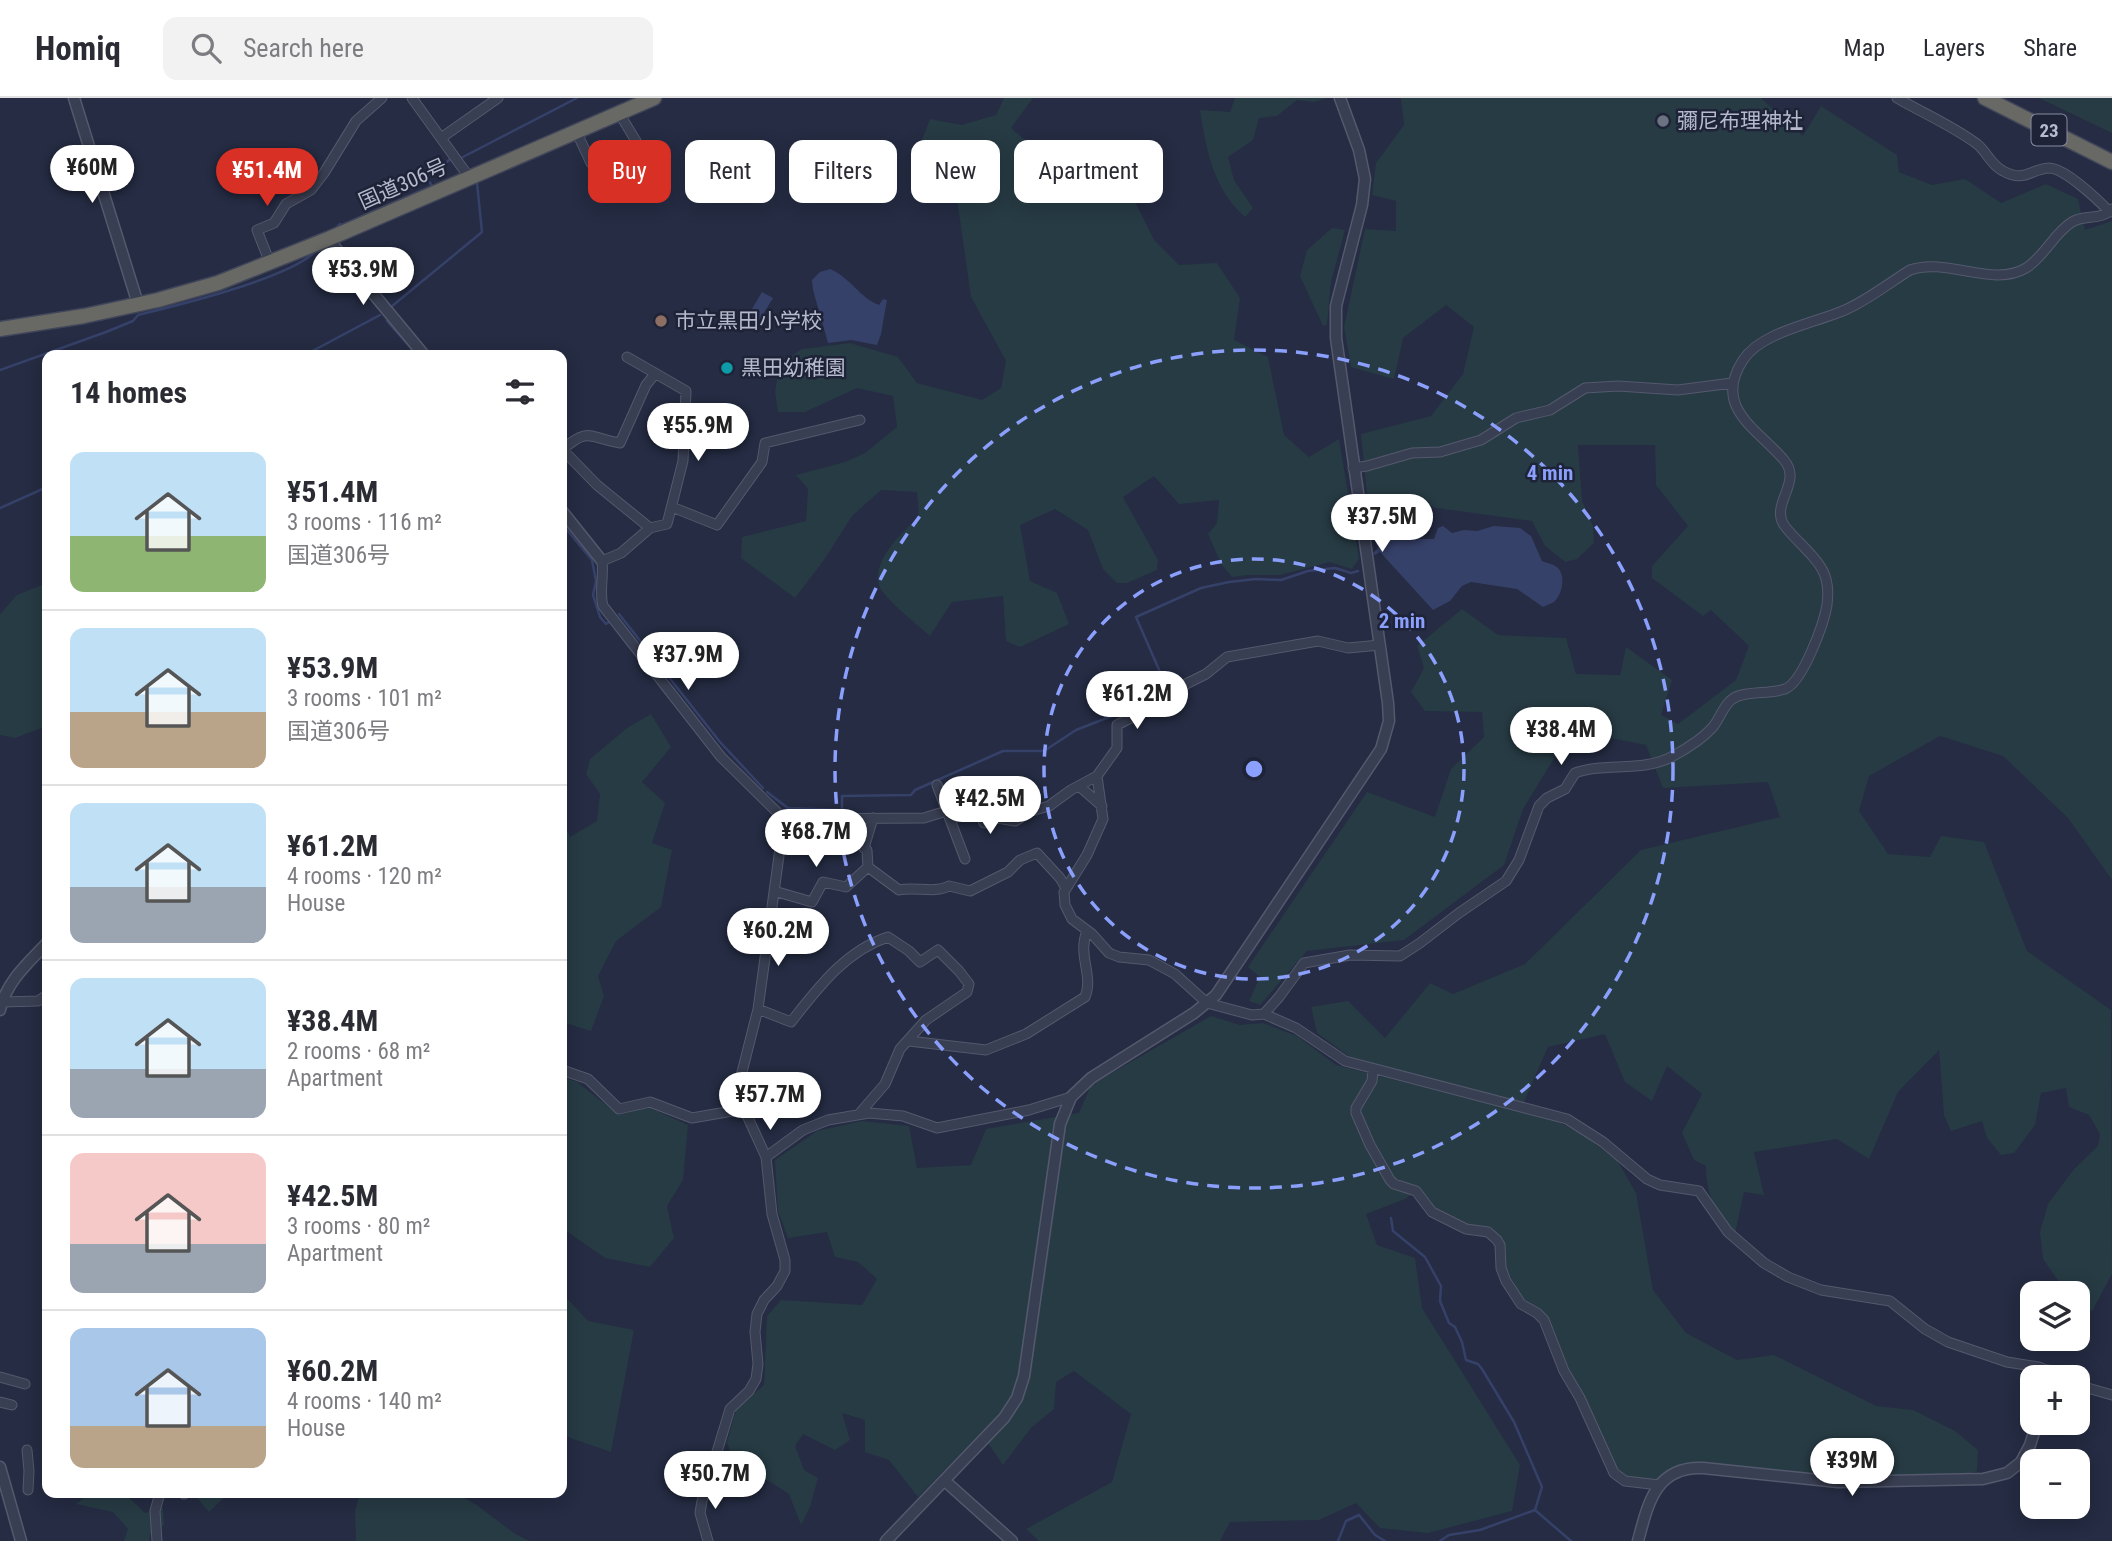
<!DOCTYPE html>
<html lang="en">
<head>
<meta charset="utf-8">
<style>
  body { margin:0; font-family:"Roboto Condensed","Noto Sans JP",sans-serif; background:#f2f2f3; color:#2b2b33; height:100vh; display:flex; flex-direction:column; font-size:26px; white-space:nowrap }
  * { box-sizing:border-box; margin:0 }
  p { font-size:23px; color:#7c7c81 }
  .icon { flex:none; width:38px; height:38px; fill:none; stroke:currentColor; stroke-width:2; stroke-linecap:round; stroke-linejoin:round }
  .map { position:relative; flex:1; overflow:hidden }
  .details { position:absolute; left:42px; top:252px; width:525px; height:1148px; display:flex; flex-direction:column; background:#fff; border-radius:14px; box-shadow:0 4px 18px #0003 }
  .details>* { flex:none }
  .banner { position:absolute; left:588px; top:42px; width:665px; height:63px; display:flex; gap:14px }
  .fabs { position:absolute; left:2020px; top:1183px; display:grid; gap:14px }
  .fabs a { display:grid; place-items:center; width:70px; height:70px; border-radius:14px; background:#fff; box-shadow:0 4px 18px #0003; font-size:35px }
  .price { position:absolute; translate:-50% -60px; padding:0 16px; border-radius:24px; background:#fff; color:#222; font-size:23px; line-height:46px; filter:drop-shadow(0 2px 4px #0008) }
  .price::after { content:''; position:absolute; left:50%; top:42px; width:21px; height:16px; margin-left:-10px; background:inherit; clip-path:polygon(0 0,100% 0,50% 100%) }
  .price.active { background:#d93025; color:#fff }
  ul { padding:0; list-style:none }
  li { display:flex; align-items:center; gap:21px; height:175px; padding:0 28px }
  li+li { border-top:2px solid #e1e1e2 }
  li span { display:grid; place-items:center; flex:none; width:196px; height:140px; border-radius:14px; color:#555 }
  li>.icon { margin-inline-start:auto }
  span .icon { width:84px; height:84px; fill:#fffc; stroke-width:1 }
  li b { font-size:30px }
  h2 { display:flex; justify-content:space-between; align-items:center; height:84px; padding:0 28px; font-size:30px }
  .pill { padding:0 24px; border-radius:14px; background:#fff; box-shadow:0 4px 18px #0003; font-size:24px; line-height:63px }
  .pill.active { background:#d93025; color:#fff }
  header { display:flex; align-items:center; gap:42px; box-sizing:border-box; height:98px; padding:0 35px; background:#fff; border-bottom:2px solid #e1e1e2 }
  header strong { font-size:33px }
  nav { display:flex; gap:38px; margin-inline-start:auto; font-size:24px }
  .search { width:490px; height:63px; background:#f2f2f3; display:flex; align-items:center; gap:18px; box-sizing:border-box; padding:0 24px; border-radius:14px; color:#7c7c81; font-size:26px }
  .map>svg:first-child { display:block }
</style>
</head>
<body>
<header>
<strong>Homiq</strong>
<div class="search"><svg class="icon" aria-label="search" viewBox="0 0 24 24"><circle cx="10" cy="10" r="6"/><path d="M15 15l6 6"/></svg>Search here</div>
<nav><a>Map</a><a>Layers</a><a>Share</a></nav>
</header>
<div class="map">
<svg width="2112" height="1443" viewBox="0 0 2112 1443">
  <rect width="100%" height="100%" fill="#252c43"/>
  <path fill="#273b44" d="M1004,0h29l-22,30 37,32 41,-10h34l2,32 29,58 25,25 38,-2 23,35 -6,42 34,17 16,78 25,22 30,-18 20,120 -7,10 -22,-7 -50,13h-32l-16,2 -11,-13 -13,-30 9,-11 2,-23 -40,4 -25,-28 -31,21 35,63 -1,10 -30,13h-10l-14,-14 -15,-39 -33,-21 -35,16 10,56 27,12 12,31 -49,23 -14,-6 -3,-45 -51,6 -22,34c-11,-10 -47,-38 -51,-51 -7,-25 23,-53 40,-68l-2,-25 -36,-2 -29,26 -28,44 -29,38 -54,-40 1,-21 64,-16 2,-32 -12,-14 49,-13 20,-9 32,-26 -4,-31 -36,-8 -52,24h-27l-3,-20 5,-29 22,-14 48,-6 48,14 19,26 65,17 19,-12 5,-27 -35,-64 -18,-126 -38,-12 15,-40 32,6 34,-10z
    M1235,0h92l-13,4 -17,-2 -20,16 -18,2 -6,22 -25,17 6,23 19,28 -8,9c-32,-28 -39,-68 -45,-107l30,2z
    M1401,0h360l42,38 18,-30 76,49 2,17 33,13 33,-6 36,24 45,-19 32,15 7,31 27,-9v659l-44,-62 -65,-62 -63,-20 -71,40 -10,35 29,43 42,3 11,-21 43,6 43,109 84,59 1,264 -20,37 -15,-10v-8h-10l-24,-34 -3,-27 8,-28 26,-35 24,-23 2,-12 -11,-19 -20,-8 -3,-19 -25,5 -6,32 -21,28 -13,2 -14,-17 -5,-17 -31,10 -7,-16 -5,-65 -41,42 -29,67 -32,-20 -83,13 10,43 -20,-3 -9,42c-19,-23 -29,-38 -29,-68l-12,-6 -12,-27 20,-39 -35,-28 -15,35 -27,-19 -20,-48 -57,13 -24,55 -171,-43 -36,-26 -6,-26 37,-6 37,37 45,-55 23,11 72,-30 116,-114 139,-33 -12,-35 -105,6 -17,-43 -71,-14 -14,16 -38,62 -19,56 -100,75 -97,11 -47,54 -11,-4 11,-24 -12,-10 119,-175 68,25 16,-48 33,-32 -2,-25 -57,-1 -14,-19 13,-24 -7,-22 45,-37 36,26 68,3 10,36 44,1 6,-28 46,33 -11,35 17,9 58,-44 13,-34 -38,-36 -8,6 -51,-38v-12l36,-40 -32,-41 -1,-40h-77l4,56 11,25 1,17 -17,16 -12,3 -20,-16 -13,-25 -139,-19 -25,2 -7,-70 70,-18 32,-42 11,-47 -28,-22 -43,33 -9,41 -43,-12 -7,-40 21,-98 31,2v-30l-24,-6 4,-32 28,-38z
    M2039,0h73v35z
    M1332,130l13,2 -14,52 -4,43 -4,1 -23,-50 7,-26z
    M47,485v143l-32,12 -15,-3v-121l17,-19z
    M651,616l20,33 -29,35 23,21 -13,40 20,7 -11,57 -45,34 -18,35 6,20 -13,35 -29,-9v-204l8,19 27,-16 3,-27 -14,-20 4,-15 37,-31z
    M1211,918l29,9 23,-2 34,13 39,29 218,55 25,12 38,28 19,33 17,97 33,43 51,27 37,-5 102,51 37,4 42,21 23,19 -1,21 -15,5 -126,3 -132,-17c-22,1 -34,6 -50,20l-26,-3 -11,-7 -70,-151 -24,-20 -18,-36 -2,-21 -68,-33 -15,-22 -15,10 -39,15 11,31 38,13 7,50 98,157 -8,46 -84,22 -48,-5 -24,-25 -37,17 -89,2 -10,19h-181l-13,-12 86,-47 19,-68 -57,-43 -18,11 -2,27 -23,19 -28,37 -22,-32 -63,64 -29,-37 -24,-8v-32l-23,-7 8,27 -15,10 -32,-16 -8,12 9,24 14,8 -8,29 -9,18 -12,-31 -20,-13 -32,-7 -10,-32 9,-32 28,-25 3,-69 14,-16 81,5 15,-26 -19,-17 -23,-5 -8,-25 -39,6 -10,-27 -3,-51 42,-29 45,-10 47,5 8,42 54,-3 15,-36 93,-16 12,-28z
    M562,979l15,5 42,33 29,-8 40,18 -5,55 -16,26 7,32 -24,29 -45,-9 -43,-30z
    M562,1195l26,28 46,9 -23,122 -49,-17z
    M90,1395h34l21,20 18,-5 1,17 -14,10 -1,6h-25l4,-12 -15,-17 -37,-8z
    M193,1395h36l-20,19z
    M360,1395h96l22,13 36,27 15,8h-173l-1,-29z"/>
  <path fill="#364169" d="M830,171c21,9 30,29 49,36l4,-6 4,1 -6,34 -4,11 -26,-5 -23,3 -15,-53 -1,-10 8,-8z
    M762,194l11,6 -17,28 -10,-7z
    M1386,416l15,11 10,14h23l4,-11 5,-2 9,7 12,-3 13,1 17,-5 26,2 11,8 11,25c4,2 12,3 16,7 8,8 4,27 -4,34 -3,2 -8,3 -11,5l-26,-18 -46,-7 -9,4 -12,15 -17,9 -53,-58 -5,3 -2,-2 5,-5c-6,-11 -2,-26 8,-34z"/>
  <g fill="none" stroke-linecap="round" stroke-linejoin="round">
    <path stroke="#364169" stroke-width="2.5" d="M462,62l-1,-2 116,-60
      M335,131l5,-5 2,1 90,-39 -5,-8 26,-21
      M391,209l91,-75 -5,-49
      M387,223l30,34
      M305,257l75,-40
      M0,272l106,-38 27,-11 5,-6c41,-10 153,-37 179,-65
      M0,410l47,-21
      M562,426l30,36 4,21 -3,14 7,22 6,7 3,-2
      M619,516l101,128 43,46
      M767,694l21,16 54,2v-14l69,-1 4,-5 88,-39h41l32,-21 36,-14 55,-28 -31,-71 65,-29 28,-6 27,-3 25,1 27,-9 27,-3 16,5 7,-2
      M1391,1120l2,13 32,26 16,29 -1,15 9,22 6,4 7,15 4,18 12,4 4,5 32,53 28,65 -7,23 36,31
      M1338,1443l8,-20 13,-6 16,20 10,6
      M1440,1443l9,-6 31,-5 55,-20"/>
    <defs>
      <path id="minor" d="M412,0l57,79
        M1897,0c26,15 56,28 80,46 10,8 14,21 26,27 22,12 27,-2 46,-3 16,0 50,33 61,44
        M619,15l17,28
        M576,33l15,32
        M441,40l57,-40
        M270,165l-13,-33 17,-7 12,-19 25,-14 13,-17 32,-52 26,-23
        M627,259l59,34 -3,70 -16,63 -17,4 -29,25 -19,8c2,15 -3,30 1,45l118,151 63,62 140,-1 51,-16 9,21 13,-5 18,3 16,-10 18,-5 22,-16 26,-14 20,-28v-23l51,-26 6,-9 32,-16 21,-17 91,-16 30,7 32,-3
        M562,351l35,36 53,43
        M562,352c27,-24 27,-12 58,-7l26,-58 9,-11
        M1353,370l14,-2 45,-13 28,-1 41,-12 35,-22 34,-8 35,-22 33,-2 60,4 54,-7
        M672,409l45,18 45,-63 3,-19 95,-23
        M1097,678l6,43 -16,36 -23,37 1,13 7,14 20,15 17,19 10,4 30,3 26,14 32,29 45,12 12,-1 32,14 49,33 222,58 36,23 44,37 13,6 39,6 29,41 36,31 24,14 33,13 69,11 35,28 23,13 59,20 32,5 23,10
        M937,687l28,74
        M1079,688l23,20
        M873,720l-9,30 3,2 1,17 31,23c16,-4 35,4 50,-4l21,5 38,-19 12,-12 17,-7 23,25 6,10
        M774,793l38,11 11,-20 23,5 22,-20
        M2,904l36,-1 9,-6
        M758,911l33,13c27,-34 54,-71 97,-85l21,14 11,11 18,-12 21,21 10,13 -2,8 -41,28 -26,29 -15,35 -26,30
        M1264,916l15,-17 25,-34 46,-8 50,1 20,-13 39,-30 47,-32 13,-21 20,-54 8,-8 18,-9 10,-16c30,-11 68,0 98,-17 13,-7 29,-17 39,-28 9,-10 12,-27 26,-32 15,-5 32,-2 47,-7 18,-7 39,-66 42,-84 1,-8 1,-19 -1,-26 -5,-20 -31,-38 -42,-54 -14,-21 19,-43 0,-65 -26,-31 -72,-52 -41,-100 19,-29 74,-37 104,-51 22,-10 42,-26 63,-39 37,-13 83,18 116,-2 19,-12 28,-35 46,-46 13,-8 29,-1 40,-13
        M909,943l77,9 40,-16 59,-37c9,-21 -8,-42 2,-66
        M562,972l26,9 31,30 31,-7 42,16 52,-9
        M1373,972l-1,11 -16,27v5l14,32 20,35 4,4 22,7 16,21 34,17 22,3 9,8 3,5 1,23 5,13 15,23 16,9 7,7 20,51 16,27 34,75 11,8 34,4
        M766,1059l37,-27 25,-10 41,-7 34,3 34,12 92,-18 42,-13
        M0,1279l25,7
        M2077,1287l35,10
        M0,1304l12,3
        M27,1352l2,21 -1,19
        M183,1395l1,1
        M157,1443l-2,-30 5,-18
        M708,1443l-8,-28 2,-12 28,-92 19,-18 7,-12 2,-15 -3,-32 2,-18 7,-14 13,-14 8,-15v-11l-13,-46 -6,-57 -22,-48 -4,-29 18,-71 26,-190"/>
      <path id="tertiary" d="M74,0l64,206
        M328,141l96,116
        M562,413l40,50
        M0,912c6,-28 28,-47 47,-67
        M2047,1279l1,-6
        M0,1369l21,74
        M945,1383l67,60
        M886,1443l118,-123 13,-20 7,-22 36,-252 11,-27 20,-19 103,-65 22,-18 165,-246 8,-28 -1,-18 -52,-365v-32l26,-101 3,-26 -6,-29 -19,-52
        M1638,1443c10,-37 17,-75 65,-73l135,14 145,-3 24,-6 14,-11 9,-17 7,-22"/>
      <path id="trunk" d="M1985,0l127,64
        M0,231l84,-13 74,-16 60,-17 110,-44 326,-141"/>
    </defs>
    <use href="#minor" stroke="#54596d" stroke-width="11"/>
    <use href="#tertiary" stroke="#54596d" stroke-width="13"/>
    <use href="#trunk" stroke="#41465a" stroke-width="17"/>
    <use href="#minor" stroke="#393f52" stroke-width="9"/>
    <use href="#tertiary" stroke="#393f52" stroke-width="10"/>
    <use href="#trunk" stroke="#686864" stroke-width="14"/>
  </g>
  <g fill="none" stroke="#8b9ffd" stroke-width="3.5" stroke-dasharray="12 9">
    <circle cx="1254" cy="671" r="210"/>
    <circle cx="1254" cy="671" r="419"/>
  </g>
  <circle fill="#6b7280" stroke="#1e2338" stroke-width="2.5" cx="1663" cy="23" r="7"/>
  <circle fill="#8d6e63" stroke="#1e2338" stroke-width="2.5" cx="661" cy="223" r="7"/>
  <circle fill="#0f9aa8" stroke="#1e2338" stroke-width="2.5" cx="727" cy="270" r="7"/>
  <g text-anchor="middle" stroke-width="5" stroke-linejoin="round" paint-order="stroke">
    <rect fill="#1e2338" stroke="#888da0" stroke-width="2" x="2031.5" y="16.5" width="35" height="31" rx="5"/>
    <g font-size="19" font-weight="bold" fill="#b6bacc">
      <text x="2049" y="39">23</text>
    </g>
    <g font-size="21" fill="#b6bacc" stroke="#1e2338" text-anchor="start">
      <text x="1677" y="30">彌尼布理神社</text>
      <text x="675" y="230">市立黒田小学校</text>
      <text x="741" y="277">黒田幼稚園</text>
    </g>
    <g font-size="21" fill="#b6bacc" stroke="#1e2338">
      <text transform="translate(403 86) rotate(-24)" y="7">国道306号</text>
    </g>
  </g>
  <circle cx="1254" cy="671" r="10" fill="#8b9ffd" stroke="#1e2338" stroke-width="3.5"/>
  <g font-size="21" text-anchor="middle" font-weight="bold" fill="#8b9ffd" stroke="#1e2338" stroke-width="5" stroke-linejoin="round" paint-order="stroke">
    <text x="1550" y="382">4 min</text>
    <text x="1402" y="530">2 min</text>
  </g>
</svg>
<div class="fabs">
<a><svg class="icon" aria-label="layers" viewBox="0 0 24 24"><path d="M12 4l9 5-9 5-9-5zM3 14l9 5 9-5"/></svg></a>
<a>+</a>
<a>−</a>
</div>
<b class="price" style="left:92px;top:107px">¥60M</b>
<b class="price active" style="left:267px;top:110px">¥51.4M</b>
<b class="price" style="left:363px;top:209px">¥53.9M</b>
<b class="price" style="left:698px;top:365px">¥55.9M</b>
<b class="price" style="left:1382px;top:456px">¥37.5M</b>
<b class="price" style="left:688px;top:594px">¥37.9M</b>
<b class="price" style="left:1137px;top:633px">¥61.2M</b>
<b class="price" style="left:1561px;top:669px">¥38.4M</b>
<b class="price" style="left:990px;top:738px">¥42.5M</b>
<b class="price" style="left:816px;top:771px">¥68.7M</b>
<b class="price" style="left:778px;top:870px">¥60.2M</b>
<b class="price" style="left:770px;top:1034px">¥57.7M</b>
<b class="price" style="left:1852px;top:1400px">¥39M</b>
<b class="price" style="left:715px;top:1413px">¥50.7M</b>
<div class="banner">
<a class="pill active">Buy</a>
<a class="pill">Rent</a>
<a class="pill">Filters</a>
<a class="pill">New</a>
<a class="pill">Apartment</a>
</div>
<section class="details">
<h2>14 homes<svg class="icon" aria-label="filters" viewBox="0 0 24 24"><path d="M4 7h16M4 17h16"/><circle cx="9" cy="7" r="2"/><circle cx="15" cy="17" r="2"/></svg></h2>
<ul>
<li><span style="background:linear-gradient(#bfe0f5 60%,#8fb573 0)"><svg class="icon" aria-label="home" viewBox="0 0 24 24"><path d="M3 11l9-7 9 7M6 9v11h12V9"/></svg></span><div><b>¥51.4M</b><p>3 rooms · 116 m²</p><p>国道306号</p></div></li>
<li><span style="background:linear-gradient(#bfe0f5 60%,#b9a48a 0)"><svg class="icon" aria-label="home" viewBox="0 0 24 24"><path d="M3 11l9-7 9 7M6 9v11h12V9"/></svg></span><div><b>¥53.9M</b><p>3 rooms · 101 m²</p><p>国道306号</p></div></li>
<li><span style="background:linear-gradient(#bfe0f5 60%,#9aa5b1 0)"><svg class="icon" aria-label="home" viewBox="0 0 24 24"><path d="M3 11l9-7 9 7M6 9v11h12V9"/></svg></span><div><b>¥61.2M</b><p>4 rooms · 120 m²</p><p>House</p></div></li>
<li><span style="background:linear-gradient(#bfe0f5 65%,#9aa5b1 0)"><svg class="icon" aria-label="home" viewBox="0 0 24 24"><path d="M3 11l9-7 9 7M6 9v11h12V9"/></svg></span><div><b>¥38.4M</b><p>2 rooms · 68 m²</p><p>Apartment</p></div></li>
<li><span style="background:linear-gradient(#f6c9c9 65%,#9aa5b1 0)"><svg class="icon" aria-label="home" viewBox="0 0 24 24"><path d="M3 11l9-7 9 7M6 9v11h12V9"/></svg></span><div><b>¥42.5M</b><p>3 rooms · 80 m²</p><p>Apartment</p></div></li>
<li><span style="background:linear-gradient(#a9c7e8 70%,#b9a48a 0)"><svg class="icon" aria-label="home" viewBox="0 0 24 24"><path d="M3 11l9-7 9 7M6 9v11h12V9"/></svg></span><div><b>¥60.2M</b><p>4 rooms · 140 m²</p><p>House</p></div></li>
</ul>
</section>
</div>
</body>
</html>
